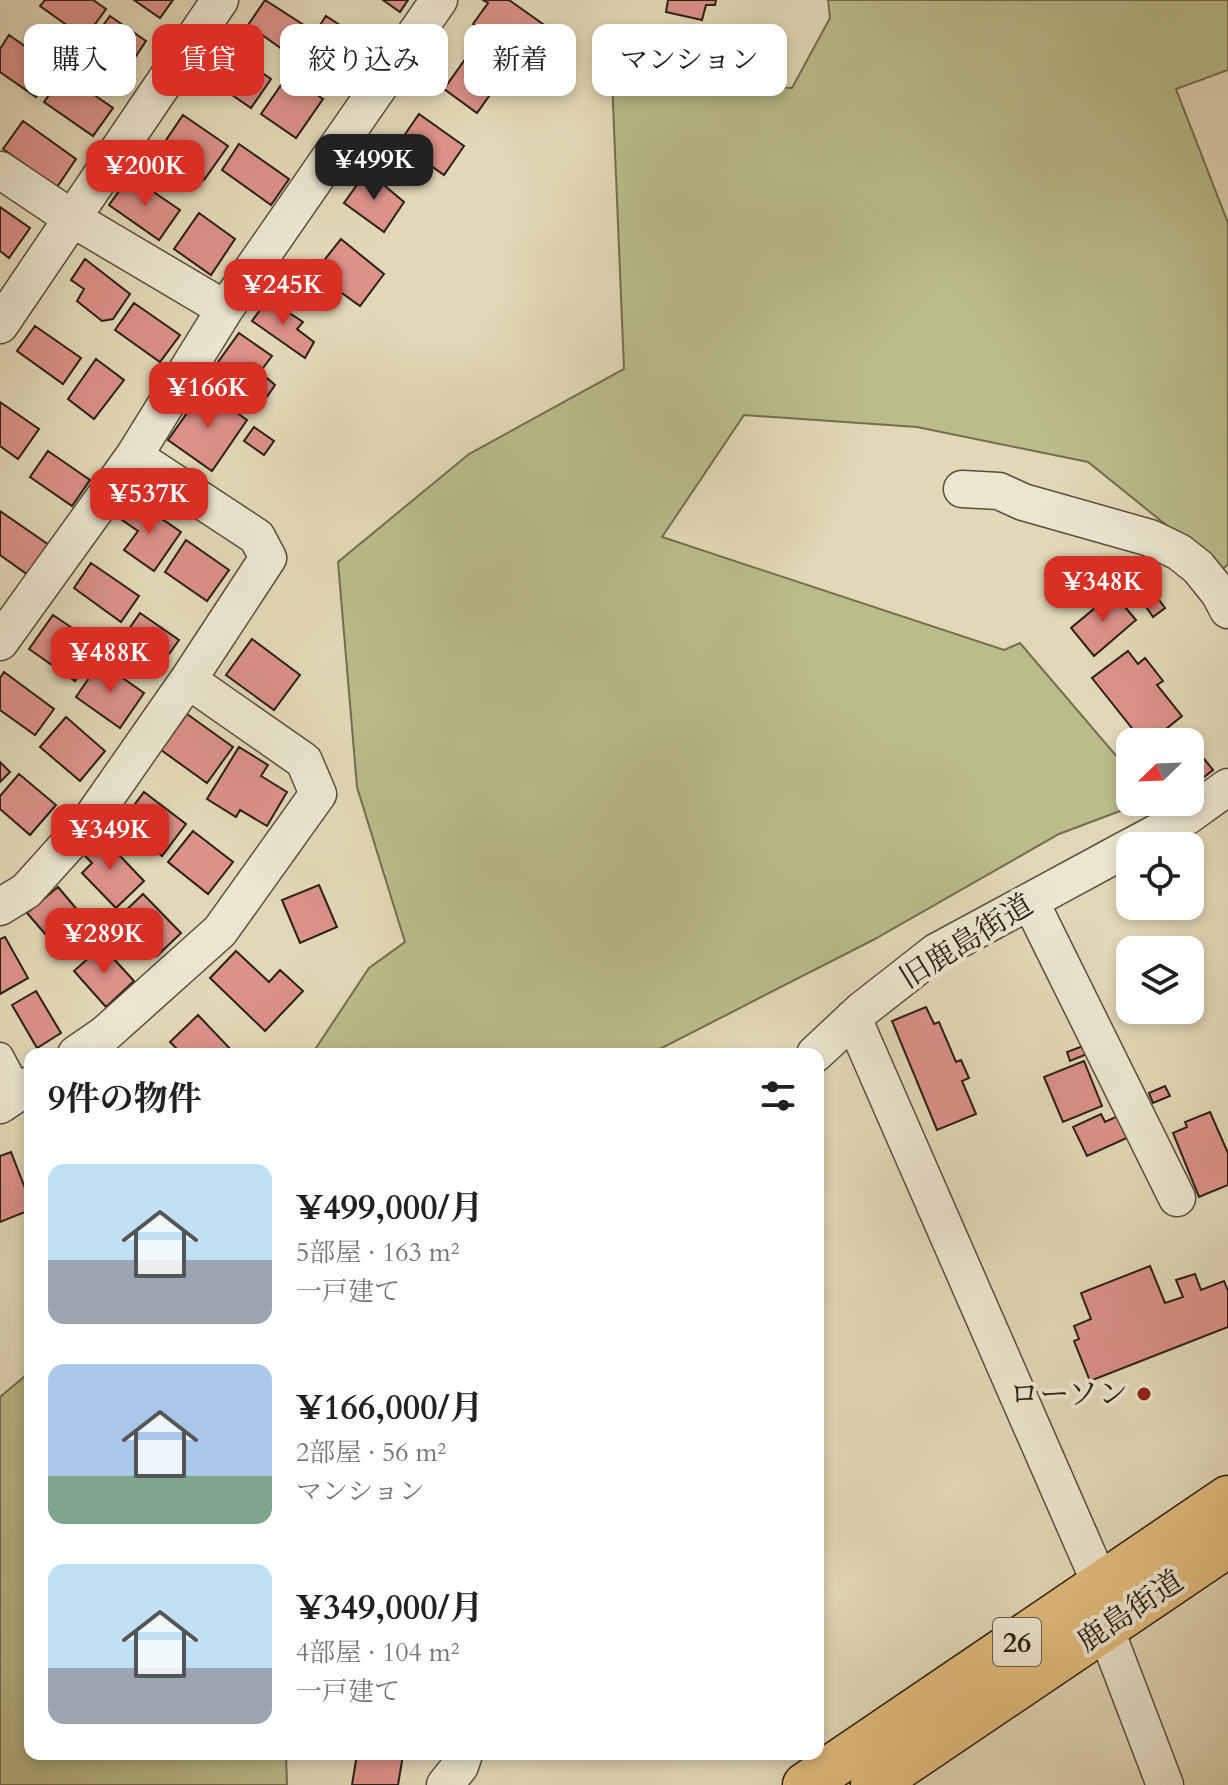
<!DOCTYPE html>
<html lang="ja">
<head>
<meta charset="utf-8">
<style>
  body { margin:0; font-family:Cardo,"Noto Serif JP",serif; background:#f2f2f2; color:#202124; height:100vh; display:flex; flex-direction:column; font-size:30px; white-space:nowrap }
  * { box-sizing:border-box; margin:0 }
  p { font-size:26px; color:#757577 }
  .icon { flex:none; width:44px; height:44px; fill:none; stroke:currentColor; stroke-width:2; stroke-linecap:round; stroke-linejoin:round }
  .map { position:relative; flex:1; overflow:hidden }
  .drawer { position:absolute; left:24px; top:1048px; width:800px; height:712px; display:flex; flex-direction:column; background:#fff; border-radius:16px; box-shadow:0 4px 12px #0003 }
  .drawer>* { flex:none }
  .guide { position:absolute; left:24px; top:24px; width:800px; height:72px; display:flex; gap:16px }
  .needle { width:52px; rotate:247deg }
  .buttons { position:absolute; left:1116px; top:728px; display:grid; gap:16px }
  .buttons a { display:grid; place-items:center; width:88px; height:88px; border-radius:16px; background:#fff; box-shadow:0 4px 12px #0003; font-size:40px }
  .price { position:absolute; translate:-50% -68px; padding:0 18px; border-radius:16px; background:#d93025; color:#fff; font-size:26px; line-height:52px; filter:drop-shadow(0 2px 4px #0008) }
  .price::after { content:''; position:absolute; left:50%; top:48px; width:24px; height:18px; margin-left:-12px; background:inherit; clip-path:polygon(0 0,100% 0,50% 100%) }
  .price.current { background:#222; color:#fff }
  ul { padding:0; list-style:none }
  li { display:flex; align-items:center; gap:24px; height:200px; padding:0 24px }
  li span { display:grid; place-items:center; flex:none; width:224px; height:160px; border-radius:16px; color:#555 }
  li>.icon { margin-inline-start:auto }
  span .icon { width:96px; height:96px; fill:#fffc; stroke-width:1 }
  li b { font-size:34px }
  h2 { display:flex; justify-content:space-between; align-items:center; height:96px; padding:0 24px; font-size:34px }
  .chip { padding:0 28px; border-radius:16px; background:#fff; box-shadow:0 4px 12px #0003; font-size:28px; line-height:72px }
  .chip.current { background:#d93025; color:#fff }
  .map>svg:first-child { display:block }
</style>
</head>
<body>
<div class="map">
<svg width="1228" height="1785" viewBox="0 0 1228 1785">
  <rect width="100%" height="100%" fill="#e2d8b7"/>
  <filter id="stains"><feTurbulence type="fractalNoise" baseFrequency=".0025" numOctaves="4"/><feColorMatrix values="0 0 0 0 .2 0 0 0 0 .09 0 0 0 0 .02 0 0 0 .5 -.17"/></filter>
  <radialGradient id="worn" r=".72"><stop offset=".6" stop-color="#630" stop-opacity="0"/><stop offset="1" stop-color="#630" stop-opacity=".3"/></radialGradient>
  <path fill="#babc8a" stroke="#726e50" stroke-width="2" d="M828,0h400v70l-52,19 52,134v341l-6,6 -134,-108 -171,-35 -173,-12 -82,122 342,113 16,-7 110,129v30h14l-85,32 -186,106 -223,114h-338l57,-86 36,-26 -48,-155 -19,-225 131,-108 155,-85 -13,-314 104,30 77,3 38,-70z
    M30,1372v382h256l1,31h-287v-388z"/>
  <path fill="#dc9189" stroke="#2b2116" stroke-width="2" d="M45,0h48l13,9 -21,29 -45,-32z
    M134,0h39l-13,18z
    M265,0l45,29 -18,27 -44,-31z
    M383,0h25l-8,12z
    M483,0h26l41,29 -23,33 -54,-38 15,-21z
    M668,0h48l-1,5h-9l-4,15 -36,-8z
    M110,16l36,25 -20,30 -37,-26z
    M326,16l37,24 -3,8 11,8 -21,33 -49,-35z
    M9,35l47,33 -20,29 -36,-25v-23z
    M229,50l42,29 -20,29 -42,-29z
    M471,51l33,24 -27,38 -33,-24z
    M64,74l49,34 -20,28 -49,-34z
    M288,75l35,24 -27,39 -35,-24z
    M419,114l45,32 -20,29 -45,-32z
    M183,115l45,31 -24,34 -44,-31z
    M23,121l53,38 -19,28 -54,-38z
    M239,144l50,35 -18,26 -49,-35z
    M367,171l37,31 -20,30 -40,-29z
    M130,176l50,34 -21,30 -50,-35z
    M0,207l30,21 -21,30 -9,-7z
    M199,213l36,26 -24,36 -37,-26z
    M341,239l43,35 -24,32 -46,-33z
    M85,259l45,35 -17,25 -11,2 -25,-20 7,-12 -13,-9z
    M278,269l19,14 -11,15 -19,-14z
    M268,299l35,23 -6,7 17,13 -9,16 -53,-37z
    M134,303l46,32 -20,27 -45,-32z
    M35,326l46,32 -18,26 -46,-33z
    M239,333l33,23 -12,16 15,13 -13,19 -49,-35z
    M96,359l28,21 -30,39 -26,-20z
    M204,389l43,31 -35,51 -44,-31z
    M0,402l39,27 -21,30 -18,-13z
    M254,427l20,14 -10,14 -20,-14z
    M48,451l42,29 -18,26 -42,-29z
    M136,501l45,31 -27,39 -30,-21 14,-19 -16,-11z
    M0,511l52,36 -21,30 -31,-22z
    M186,540l43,30 -22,31 -42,-29z
    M91,563l48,33 -18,26 -47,-34z
    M1113,593l23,27 -42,36 -23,-28z
    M1154,593l11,15 -12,9 -10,-15z
    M140,613l39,27 -20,28 -39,-26z
    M53,615l46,31 -24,35 -46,-32z
    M252,639l48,36 -26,35 -48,-35z
    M1128,651l10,13 7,-6 18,23 -6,4 25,31 -32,26h-7l-51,-64z
    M100,662l44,31 -24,35 -44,-31z
    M4,672l50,37 -19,26 -35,-25v-32z
    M187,714l46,33 -26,36 -46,-33z
    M66,717l39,34 -25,30 -40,-34z
    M1193,745l20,25 -23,18v-41z
    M239,747l29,18 -7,11 26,16 -20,34 -27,-16 -4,7 -29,-18z
    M0,762l10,10 -10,10z
    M19,774l37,31 -26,30 -30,-26v-13z
    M144,792l42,32 -24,32 -42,-32z
    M193,831l40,31 -25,32 -40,-32z
    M99,834l45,47 -28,27 -34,-35 10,-10 -11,-11z
    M319,885l18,42 -37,16 -18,-43z
    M58,887l32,38 -30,26 -33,-38z
    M143,894l38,39 -24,23 -38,-39z
    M5,937l23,41 -28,16v-55z
    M102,946l32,35 -28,26 -32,-36z
    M236,951l33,31 11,-12 23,21 -38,40 -55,-53z
    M36,991l25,42 -24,15 -25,-43z
    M926,1007l8,17 5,-2 17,40 5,-2 8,18 -7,3 14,33 -39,16 -45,-109z
    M198,1015l37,39h-53l-12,-12z
    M1083,1046l4,8 -17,7 -3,-9z
    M1084,1061l18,45 -39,16 -19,-45z
    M1165,1086l5,10 -17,7 -4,-10z
    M1210,1112l18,41v32l-29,12 -26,-64 14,-6 -2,-5z
    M1101,1114l4,8 15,-7 9,22 -42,19 -14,-29z
    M11,1152l19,49v9l-30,12v-66z
    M1150,1266l15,37 18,-6 -7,-17 19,-6 6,16 23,-9 4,10v36l-138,54 -16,-40 5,-2 -5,-13 17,-7 -10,-26z
    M357,1754l46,1 -5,30h-46z"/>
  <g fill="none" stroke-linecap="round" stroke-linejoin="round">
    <defs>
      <path id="pedestrian" d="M0,1056l19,36"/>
      <path id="minor" d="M0,170l73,49 152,90
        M0,325l220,-325
        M962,489l37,2 24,11 127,36 29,14 19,15 21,26 9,17
        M0,642l134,-186 91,-147 214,-309
        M1132,846l54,-29 42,-30
        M1030,901l147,297
        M0,907l26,-16 65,-72 97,-139 80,-122 -11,-21 -123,-81
        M853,1018l248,567
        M76,1054l29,-20 115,-103 98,-137 -14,-33 -116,-81
        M815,1054l47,-44 74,-58 194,-105
        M0,1105l30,-20
        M1105,1628l60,157
        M445,1785l15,-19 4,-12"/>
      <path id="primary" d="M805,1785l423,-287
        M873,1785l355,-240"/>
    </defs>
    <use href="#pedestrian" stroke="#594f3e" stroke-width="29"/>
    <use href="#minor" stroke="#594f3e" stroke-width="39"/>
    <use href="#primary" stroke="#2b2116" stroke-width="47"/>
    <use href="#pedestrian" stroke="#ece6d0" stroke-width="26"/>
    <use href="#minor" stroke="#ece6d0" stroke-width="36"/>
    <use href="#primary" stroke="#e1bc7c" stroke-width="44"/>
  </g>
  <circle fill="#8f2418" stroke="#ece6d0" stroke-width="3" cx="1144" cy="1394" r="8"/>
  <g text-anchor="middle" stroke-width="8" stroke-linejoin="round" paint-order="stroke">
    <rect fill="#ece6d0" stroke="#655c4e" stroke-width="2" x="993" y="1618" width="48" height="48" rx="6"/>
    <g font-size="28" font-weight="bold" fill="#2b2116">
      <text x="1017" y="1652">26</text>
    </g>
    <g font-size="30" fill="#2b2116" stroke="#ece6d0">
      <text transform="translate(966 941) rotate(-32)" y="10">旧鹿島街道</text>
      <text transform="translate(1130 1611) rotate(-34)" y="10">鹿島街道</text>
    </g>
    <g font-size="30" fill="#2b2116" stroke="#ece6d0" text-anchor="end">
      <text x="1128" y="1404">ローソン</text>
    </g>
  </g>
  <rect width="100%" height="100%" filter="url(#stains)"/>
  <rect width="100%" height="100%" fill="url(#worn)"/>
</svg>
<div class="buttons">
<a><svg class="needle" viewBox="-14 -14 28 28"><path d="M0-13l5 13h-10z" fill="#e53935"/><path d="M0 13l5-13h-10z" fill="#757577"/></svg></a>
<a><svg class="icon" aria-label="locate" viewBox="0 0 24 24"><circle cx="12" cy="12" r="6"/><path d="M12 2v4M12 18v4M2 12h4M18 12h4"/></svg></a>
<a><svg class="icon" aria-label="layers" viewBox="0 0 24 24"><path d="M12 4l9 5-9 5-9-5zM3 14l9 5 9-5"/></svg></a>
</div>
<b class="price current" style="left:374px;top:202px">¥499K</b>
<b class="price" style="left:145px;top:208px">¥200K</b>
<b class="price" style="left:283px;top:327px">¥245K</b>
<b class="price" style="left:208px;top:430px">¥166K</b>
<b class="price" style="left:149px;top:536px">¥537K</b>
<b class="price" style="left:1103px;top:624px">¥348K</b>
<b class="price" style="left:110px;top:695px">¥488K</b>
<b class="price" style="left:110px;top:872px">¥349K</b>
<b class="price" style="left:104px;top:976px">¥289K</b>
<div class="guide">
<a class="chip">購入</a>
<a class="chip current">賃貸</a>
<a class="chip">絞り込み</a>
<a class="chip">新着</a>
<a class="chip">マンション</a>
</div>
<section class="drawer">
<h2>9件の物件<svg class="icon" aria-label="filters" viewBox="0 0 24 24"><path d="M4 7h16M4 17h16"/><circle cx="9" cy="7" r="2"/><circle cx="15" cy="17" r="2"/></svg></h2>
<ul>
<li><span style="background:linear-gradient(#bfe0f5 60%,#9aa5b1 0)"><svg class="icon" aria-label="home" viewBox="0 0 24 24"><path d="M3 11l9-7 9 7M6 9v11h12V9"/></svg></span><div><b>¥499,000/月</b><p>5部屋 · 163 m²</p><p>一戸建て</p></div></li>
<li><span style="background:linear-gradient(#a9c7e8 70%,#7fa58c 0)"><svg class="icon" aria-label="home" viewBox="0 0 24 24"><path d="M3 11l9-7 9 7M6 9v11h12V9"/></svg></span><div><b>¥166,000/月</b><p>2部屋 · 56 m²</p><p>マンション</p></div></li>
<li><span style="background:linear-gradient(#bfe0f5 65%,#9aa5b1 0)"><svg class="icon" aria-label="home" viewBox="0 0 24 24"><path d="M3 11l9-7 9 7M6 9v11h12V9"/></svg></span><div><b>¥349,000/月</b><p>4部屋 · 104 m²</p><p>一戸建て</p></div></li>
</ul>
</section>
</div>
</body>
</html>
